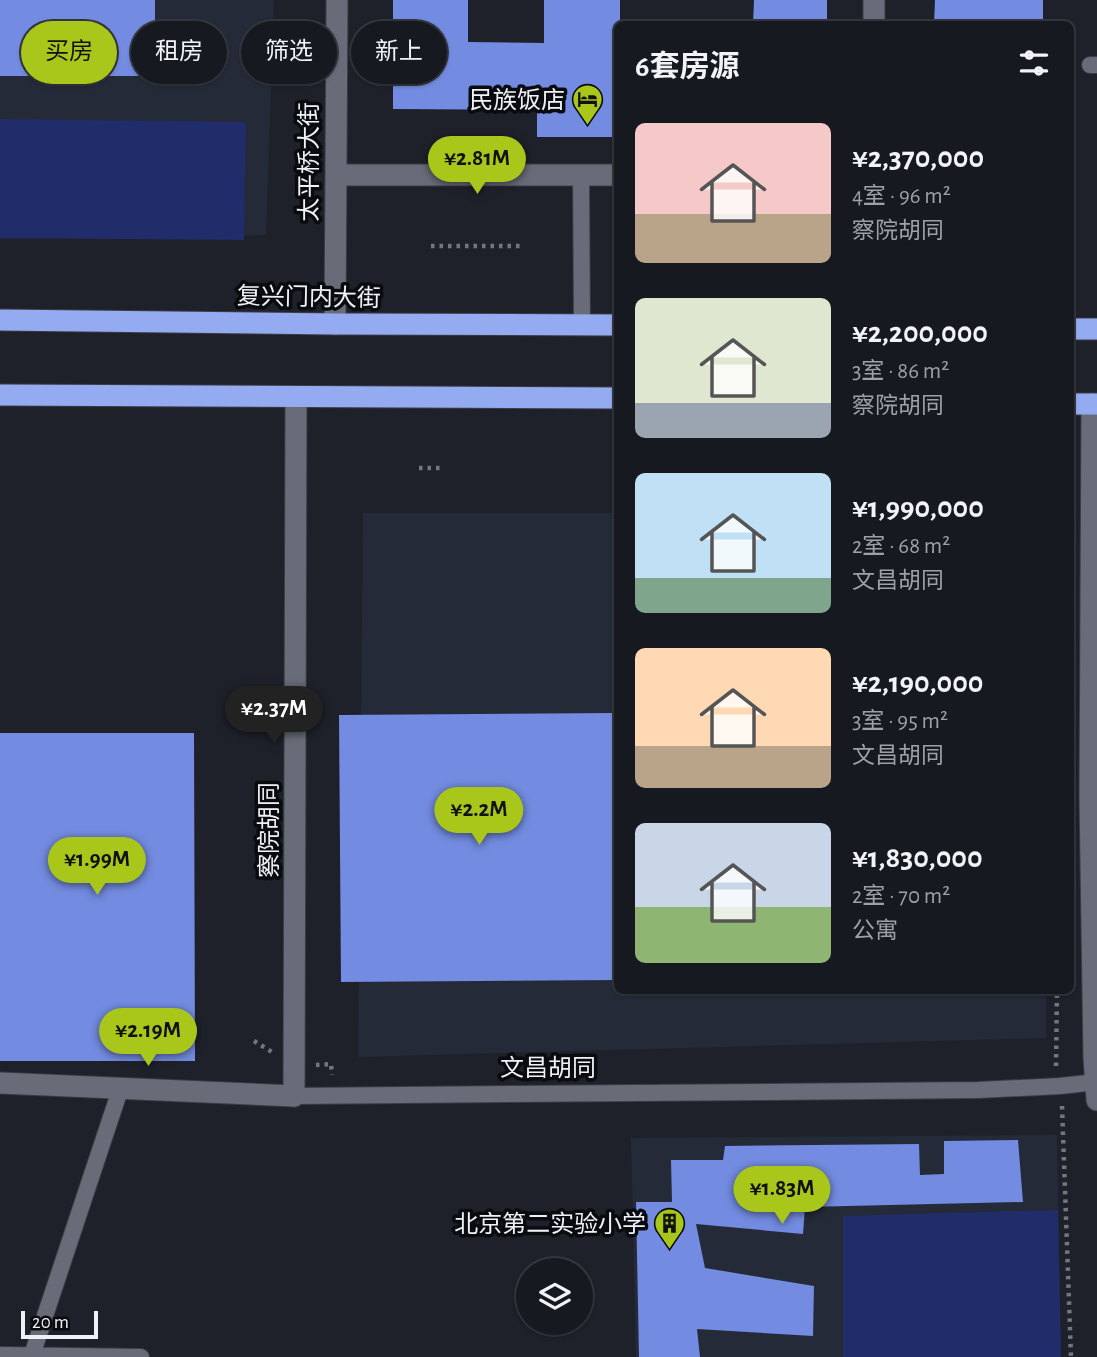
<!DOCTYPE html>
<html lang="zh">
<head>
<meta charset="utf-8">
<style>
  body { margin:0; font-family:"Alegreya Sans","Noto Sans SC",sans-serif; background:#1f2229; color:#f1f3f6; height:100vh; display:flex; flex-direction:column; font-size:26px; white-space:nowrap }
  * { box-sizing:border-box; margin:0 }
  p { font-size:23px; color:#9ea0a5 }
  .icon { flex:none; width:38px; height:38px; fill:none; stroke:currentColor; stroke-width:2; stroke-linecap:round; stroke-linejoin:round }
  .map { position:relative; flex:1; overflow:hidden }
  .side { position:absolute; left:614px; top:21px; width:460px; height:973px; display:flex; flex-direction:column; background:#161920; border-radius:10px; box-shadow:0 2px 5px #0004,0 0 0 2px #35383e }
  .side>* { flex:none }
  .banner { position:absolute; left:21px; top:21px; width:488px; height:63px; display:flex; gap:14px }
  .controls { position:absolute; left:516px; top:1258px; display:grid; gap:14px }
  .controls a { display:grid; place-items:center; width:77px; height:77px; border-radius:50%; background:#161920; box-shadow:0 2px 5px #0004,0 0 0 2px #35383e; font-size:35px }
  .scale { position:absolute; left:21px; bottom:18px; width:77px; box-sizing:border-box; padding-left:7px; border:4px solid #eff1f8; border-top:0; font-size:19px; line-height:24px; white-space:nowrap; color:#eff1f8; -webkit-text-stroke:5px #090b0f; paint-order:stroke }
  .price { position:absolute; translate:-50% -60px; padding:0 16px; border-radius:24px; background:#a9c71a; color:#111; font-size:23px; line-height:46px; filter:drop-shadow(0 2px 4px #0008) }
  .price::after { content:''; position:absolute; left:50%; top:42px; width:21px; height:16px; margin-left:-10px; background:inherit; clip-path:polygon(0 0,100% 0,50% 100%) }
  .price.on { background:#222; color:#fff }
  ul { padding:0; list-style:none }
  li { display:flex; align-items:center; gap:21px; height:175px; padding:0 21px }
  li span { display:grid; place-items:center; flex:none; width:196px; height:140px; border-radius:10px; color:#555 }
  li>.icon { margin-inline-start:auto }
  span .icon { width:84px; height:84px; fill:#fffc; stroke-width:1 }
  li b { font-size:30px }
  h2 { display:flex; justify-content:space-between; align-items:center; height:84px; padding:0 21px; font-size:30px }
  .chip { padding:0 24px; border-radius:32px; background:#161920; box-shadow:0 2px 5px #0004,0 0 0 2px #35383e; font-size:24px; line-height:63px }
  .chip.on { background:#a9c71a; color:#111 }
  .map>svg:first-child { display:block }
</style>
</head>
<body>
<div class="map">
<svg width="1097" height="1357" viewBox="0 0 1097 1357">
  <rect width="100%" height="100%" fill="#1e212a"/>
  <path fill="#252a39" d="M0,0h274l-8,235 -266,4z
    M363,513h255v477l428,1v47l-688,19z
    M1057,1135l4,222h-425l-5,-219z"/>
  <path fill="#202d6a" d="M0,119l246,3 -2,118 -244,-2z
    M1058,1210l3,147h-218v-141z"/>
  <path fill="#738be0" d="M0,0h155v76h-155z
    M393,0h75v42l76,1v-43h76v24h-2v113h-81v-27l-144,-1z
    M754,0h73v24h-74z
    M935,0h108v24h-109z
    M618,713v267l-277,2 -2,-267z
    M0,733h194l1,328h-195z
    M1018,1140l5,62 -218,5 -2,27 -107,-10 9,44 109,18 -1,50 -116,-7 3,28h-61l-3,-155h36l-1,-42h52l2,-14 194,-2 1,31 24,-1v-33z"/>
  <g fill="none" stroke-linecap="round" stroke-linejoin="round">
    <defs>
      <path id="lane" d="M1090,65h7
        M581,175l1,150
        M294,1096l684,-6 82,-4 37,-4
        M0,1355l141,2
        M32,1355l89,-268"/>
      <path id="street" d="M874,0v24
        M336,175h282
        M335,324l2,-324
        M1092,404l-2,393 4,261 3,42
        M294,1096l2,-698"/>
      <path id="secondary" d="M0,1083l294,13"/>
      <path id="highway" d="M0,320l335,4 283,1
        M1071,329h26
        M0,395l618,3
        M1071,404h26"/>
    </defs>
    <use href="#lane" stroke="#3b3d45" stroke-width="18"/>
    <use href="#street" stroke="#3b3d45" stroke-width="23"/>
    <use href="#secondary" stroke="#3b3d45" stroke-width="23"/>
    <use href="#highway" stroke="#3b3d45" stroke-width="23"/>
    <path stroke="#73767e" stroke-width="4.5" stroke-dasharray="3.5 5" stroke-linecap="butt" d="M431,246h91
      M419,468h24
      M254,1041l18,11
      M316,1065l15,-1 1,11
      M1056,1066l1,-76
      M1062,1106l9,251"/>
    <use href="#lane" stroke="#686c78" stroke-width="16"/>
    <use href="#street" stroke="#686c78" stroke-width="21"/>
    <use href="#secondary" stroke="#686c78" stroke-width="21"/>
    <use href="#highway" stroke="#95abf1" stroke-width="21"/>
  </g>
  <defs>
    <symbol id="hotel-pin" viewBox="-11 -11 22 30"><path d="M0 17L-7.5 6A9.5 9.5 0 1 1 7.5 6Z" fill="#a9c71a" stroke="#090b0f"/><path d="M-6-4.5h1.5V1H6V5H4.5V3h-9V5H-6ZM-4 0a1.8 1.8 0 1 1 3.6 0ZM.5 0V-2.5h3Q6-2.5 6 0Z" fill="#111"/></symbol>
    <symbol id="building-pin" viewBox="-11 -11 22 30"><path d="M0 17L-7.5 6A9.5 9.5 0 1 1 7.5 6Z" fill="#a9c71a" stroke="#090b0f"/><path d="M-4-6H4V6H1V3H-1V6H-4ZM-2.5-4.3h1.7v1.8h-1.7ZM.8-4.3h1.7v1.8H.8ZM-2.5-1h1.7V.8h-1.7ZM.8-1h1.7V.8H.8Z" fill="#111"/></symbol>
  </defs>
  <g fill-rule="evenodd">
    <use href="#hotel-pin" x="570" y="82" width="35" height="47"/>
    <use href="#building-pin" x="652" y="1206" width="35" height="47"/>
  </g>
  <g text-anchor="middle" stroke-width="7" stroke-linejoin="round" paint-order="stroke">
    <g font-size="24" fill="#eff1f8" stroke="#090b0f" text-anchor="end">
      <text x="565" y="108">民族饭店</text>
      <text x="646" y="1232">北京第二实验小学</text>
    </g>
    <g font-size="24" fill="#eff1f8" stroke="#090b0f">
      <text transform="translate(309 162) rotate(-90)" y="8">太平桥大街</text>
      <text transform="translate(309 297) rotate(1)" y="8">复兴门内大街</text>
      <text transform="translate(269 830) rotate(-90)" y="8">察院胡同</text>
      <text x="548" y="1076">文昌胡同</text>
    </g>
  </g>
</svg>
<div class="controls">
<a><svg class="icon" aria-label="layers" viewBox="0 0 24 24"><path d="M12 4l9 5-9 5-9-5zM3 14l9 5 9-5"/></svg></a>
</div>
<div class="scale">20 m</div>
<b class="price" style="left:477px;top:196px">¥2.81M</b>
<b class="price on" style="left:274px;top:746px">¥2.37M</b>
<b class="price" style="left:479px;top:847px">¥2.2M</b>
<b class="price" style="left:97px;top:897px">¥1.99M</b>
<b class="price" style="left:148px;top:1068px">¥2.19M</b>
<b class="price" style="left:782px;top:1226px">¥1.83M</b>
<div class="banner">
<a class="chip on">买房</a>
<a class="chip">租房</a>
<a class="chip">筛选</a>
<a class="chip">新上</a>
</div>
<section class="side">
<h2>6套房源<svg class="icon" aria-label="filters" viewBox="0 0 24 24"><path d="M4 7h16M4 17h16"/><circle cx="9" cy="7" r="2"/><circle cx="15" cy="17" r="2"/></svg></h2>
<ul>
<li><span style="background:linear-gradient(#f6c9c9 65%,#b9a48a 0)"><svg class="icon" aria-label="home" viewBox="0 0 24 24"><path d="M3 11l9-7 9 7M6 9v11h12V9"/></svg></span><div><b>¥2,370,000</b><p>4室 · 96 m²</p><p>察院胡同</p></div></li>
<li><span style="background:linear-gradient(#dfe7d0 75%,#9aa5b1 0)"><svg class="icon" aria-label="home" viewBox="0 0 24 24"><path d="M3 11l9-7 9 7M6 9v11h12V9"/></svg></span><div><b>¥2,200,000</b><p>3室 · 86 m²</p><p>察院胡同</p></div></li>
<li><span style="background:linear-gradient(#bfe0f5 75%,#7fa58c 0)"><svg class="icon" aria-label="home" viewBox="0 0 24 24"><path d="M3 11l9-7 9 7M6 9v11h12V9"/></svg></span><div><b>¥1,990,000</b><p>2室 · 68 m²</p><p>文昌胡同</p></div></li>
<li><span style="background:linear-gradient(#ffd9b3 70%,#b9a48a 0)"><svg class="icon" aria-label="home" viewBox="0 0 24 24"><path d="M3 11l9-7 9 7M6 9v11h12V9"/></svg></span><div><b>¥2,190,000</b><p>3室 · 95 m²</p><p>文昌胡同</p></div></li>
<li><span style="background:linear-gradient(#c9d6e8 60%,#8fb573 0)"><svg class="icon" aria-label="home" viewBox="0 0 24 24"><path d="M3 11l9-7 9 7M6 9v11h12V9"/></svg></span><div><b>¥1,830,000</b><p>2室 · 70 m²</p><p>公寓</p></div></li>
</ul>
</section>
</div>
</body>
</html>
